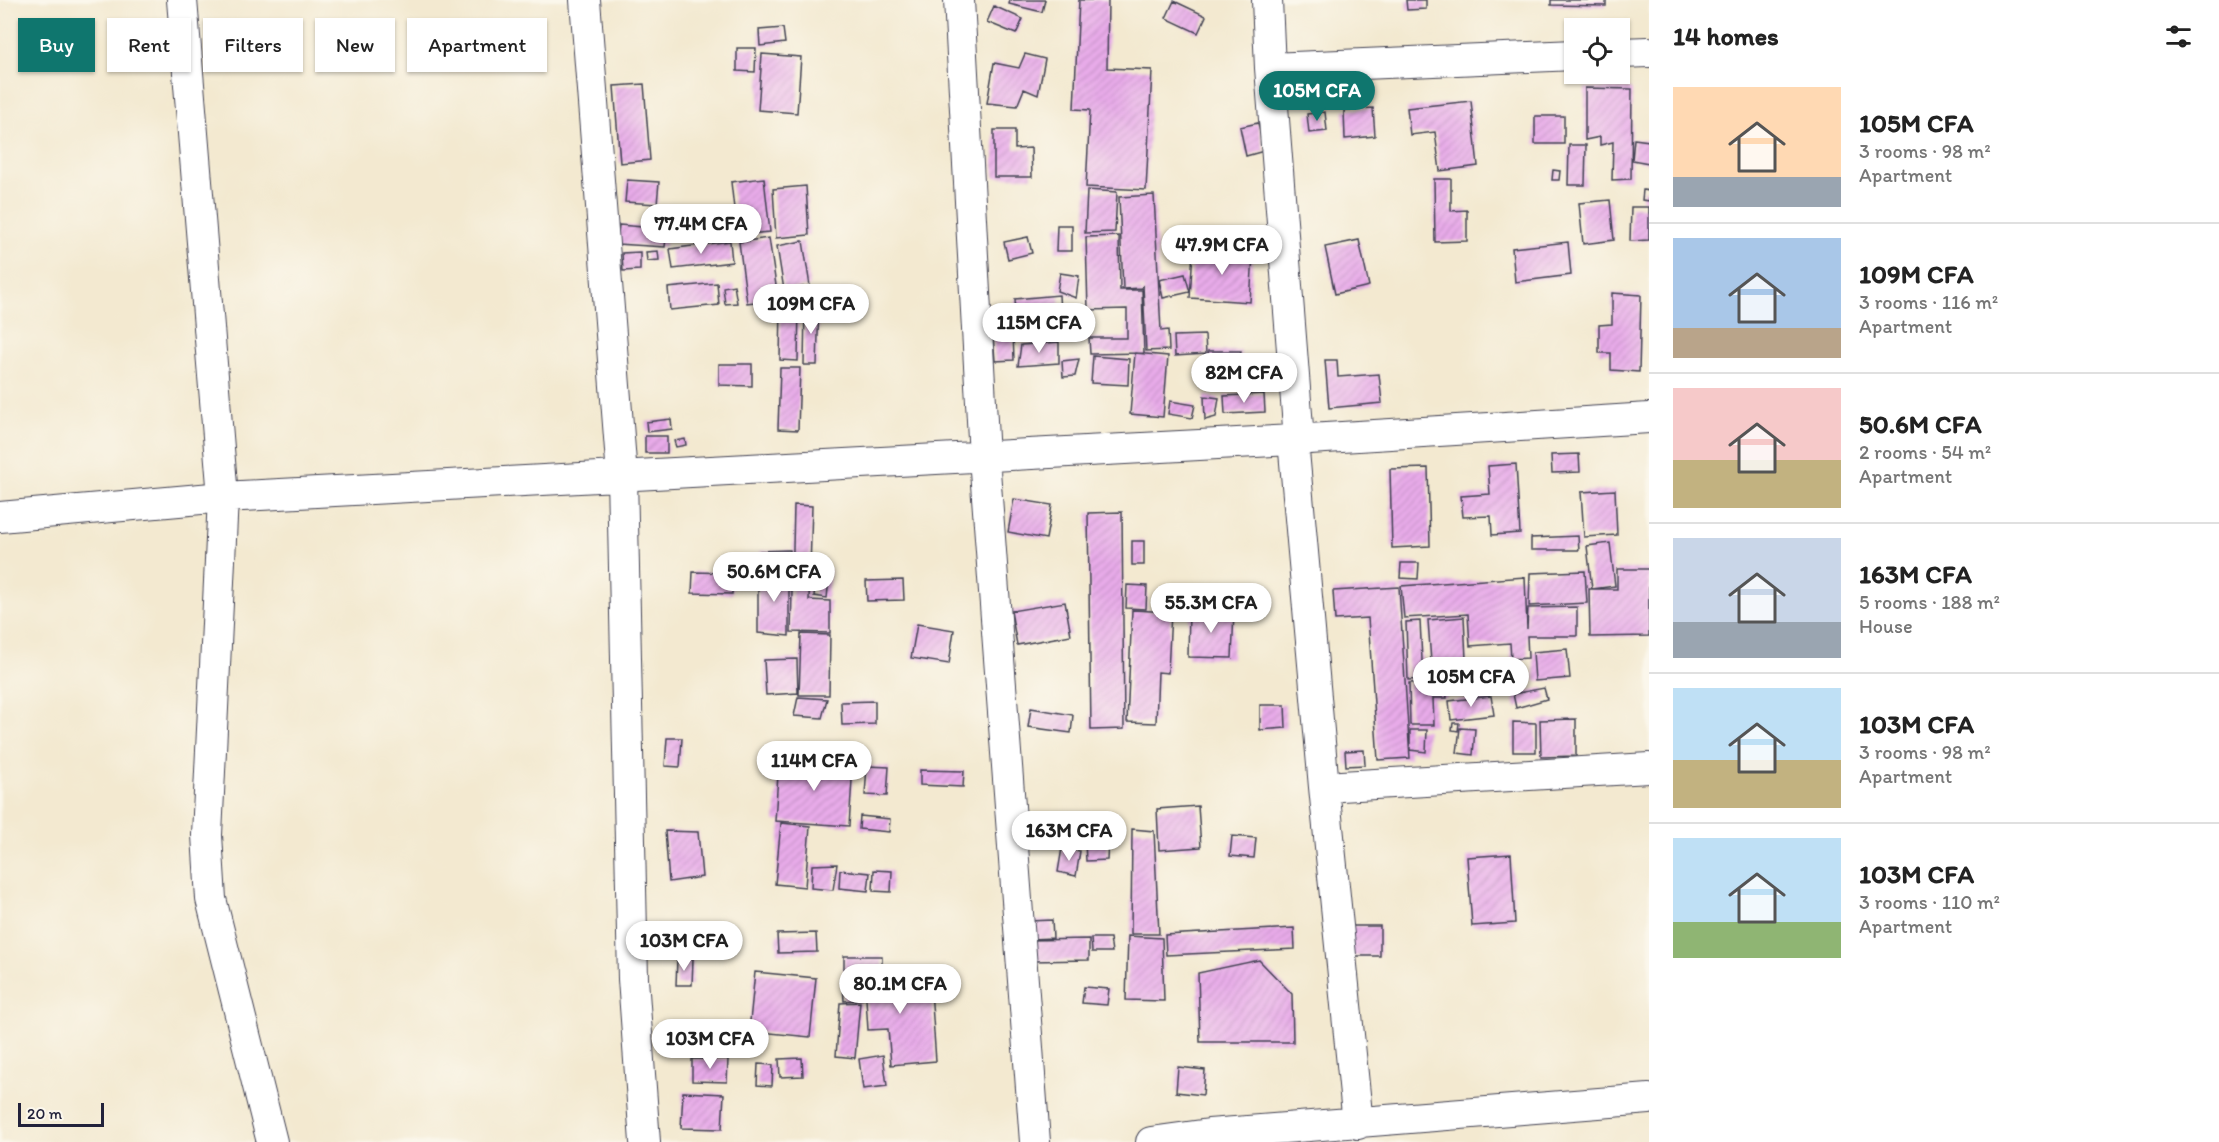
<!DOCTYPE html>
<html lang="en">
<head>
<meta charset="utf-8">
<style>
  body { margin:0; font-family:Itim,sans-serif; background:#f2f2f2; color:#222; height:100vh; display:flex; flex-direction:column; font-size:22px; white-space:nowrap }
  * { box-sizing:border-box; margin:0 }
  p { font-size:20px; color:#767676 }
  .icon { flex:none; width:33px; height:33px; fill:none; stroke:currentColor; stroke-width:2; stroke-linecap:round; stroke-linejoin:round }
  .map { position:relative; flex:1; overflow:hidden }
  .details { display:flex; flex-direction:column; background:#fff; width:570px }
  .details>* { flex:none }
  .top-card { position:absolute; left:18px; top:18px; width:570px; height:54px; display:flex; gap:12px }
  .tools { position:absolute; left:1564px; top:18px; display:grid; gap:12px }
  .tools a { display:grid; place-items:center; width:66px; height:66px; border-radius:0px; background:#fff; box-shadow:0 2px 4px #0004; font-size:30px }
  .scale { position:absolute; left:18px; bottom:15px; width:86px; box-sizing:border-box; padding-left:6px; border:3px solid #22223b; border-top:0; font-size:16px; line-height:21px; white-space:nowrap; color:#22223b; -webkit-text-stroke:4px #fbf7ec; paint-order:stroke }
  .price { position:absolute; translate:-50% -51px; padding:0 14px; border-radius:21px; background:#fff; color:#222; font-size:20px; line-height:39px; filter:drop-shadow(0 2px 3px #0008) }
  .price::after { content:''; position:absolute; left:50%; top:36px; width:18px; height:14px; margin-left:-9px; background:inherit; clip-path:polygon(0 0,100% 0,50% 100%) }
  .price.on { background:#0f766e; color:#fff }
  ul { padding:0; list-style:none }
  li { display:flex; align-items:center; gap:18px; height:150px; padding:0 24px }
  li+li { border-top:2px solid #e0e0e0 }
  li span { display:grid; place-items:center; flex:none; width:168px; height:120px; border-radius:0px; color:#555 }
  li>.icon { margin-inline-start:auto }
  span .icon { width:72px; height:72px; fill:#fffc; stroke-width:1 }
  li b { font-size:26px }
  h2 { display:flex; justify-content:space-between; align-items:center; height:72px; padding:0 24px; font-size:26px }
  .chip { padding:0 21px; border-radius:0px; background:#fff; box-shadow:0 2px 4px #0004; font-size:21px; line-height:54px }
  .chip.on { background:#0f766e; color:#fff }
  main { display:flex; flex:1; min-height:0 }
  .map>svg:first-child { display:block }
</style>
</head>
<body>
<main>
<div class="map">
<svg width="1649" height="1142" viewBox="0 0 1649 1142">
  <defs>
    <pattern id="building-hatch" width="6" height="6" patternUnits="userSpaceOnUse" patternTransform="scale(1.5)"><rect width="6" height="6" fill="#e8abe9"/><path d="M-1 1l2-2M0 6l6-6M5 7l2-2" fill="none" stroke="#c793c9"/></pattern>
  </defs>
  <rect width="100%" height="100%" fill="#fbf7ec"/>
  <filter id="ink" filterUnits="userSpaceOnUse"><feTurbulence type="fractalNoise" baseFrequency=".0167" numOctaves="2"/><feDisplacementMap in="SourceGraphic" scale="12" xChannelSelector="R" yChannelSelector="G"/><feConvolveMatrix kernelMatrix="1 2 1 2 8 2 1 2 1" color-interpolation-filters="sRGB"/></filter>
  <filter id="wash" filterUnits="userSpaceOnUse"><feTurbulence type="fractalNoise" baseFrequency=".008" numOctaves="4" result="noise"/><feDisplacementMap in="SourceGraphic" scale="24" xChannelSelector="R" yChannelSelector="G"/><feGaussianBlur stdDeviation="1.35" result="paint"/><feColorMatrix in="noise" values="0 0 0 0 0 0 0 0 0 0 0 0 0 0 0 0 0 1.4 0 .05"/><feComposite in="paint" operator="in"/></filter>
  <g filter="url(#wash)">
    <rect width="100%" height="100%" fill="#f3e9d0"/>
    <g id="blocks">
      <path fill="url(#building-hatch)" d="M1010,0h35l-3,12 -33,-8z
        M1079,0h29l-1,68 45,2 -6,120 -60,-3 4,-77 -16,-1z
        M1406,0h20v9l-19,1z
        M1551,0h55v6l-55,-1z
        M1174,1l32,15 -8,17 -32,-15z
        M994,6l29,13 -7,15 -29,-12z
        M783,28l2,15 -25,3 -1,-16z
        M737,48h19l-1,24 -18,-1z
        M762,54l39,3 -4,56 -39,-3z
        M1025,54l20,5 -7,36 -14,-6 -7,17 -30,-3 7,-40 25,5z
        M644,84l6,76 -30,3 -6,-77z
        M1585,88l47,1 -1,90 -19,1 1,-38 -13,3v-8l-15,3z
        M1471,101l7,65 -38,5 -5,-39 -25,3 -3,-27z
        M1373,108l2,28 -30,3 -1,-29z
        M1325,112l2,19 -18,2 -2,-19z
        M1535,116h29v28h-29z
        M1258,123l6,28 -18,5 -6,-29z
        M994,130h21v19l16,-1 1,29h-38z
        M1634,139l15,2v22l-17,-3z
        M1569,145h17l-1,40h-17z
        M1553,170l7,1 -1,9h-7z
        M764,178l6,54 -33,3 -6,-53z
        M1434,179h17v32l16,-1v31l-32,1z
        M627,180l32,2 -2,22 -32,-2z
        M806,186l3,49 -33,3 -3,-49z
        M1087,190l30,2 -2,40 -30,1z
        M1643,190l6,1v10l-7,-1z
        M1154,195l7,136 7,-1 1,20 -23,1 -3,-66 -1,3 -19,1 -4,-92z
        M1610,200l4,40 -31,4 -4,-41z
        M1631,207h18v33l-19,1z
        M699,221l2,18 -18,2 -2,-18z
        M619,225l48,4 -2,18 -48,-3z
        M1057,225h15v26h-16z
        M1119,236l1,54h22l2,63 -54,1 -1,-16h38v-29l-39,1 -2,-73z
        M1028,237l4,16 -24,6 -4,-17z
        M769,238l9,61 -31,4 -8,-61z
        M1359,240l10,46 -34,8 -10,-47z
        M730,241l2,21 -59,7 -3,-20z
        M803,241l7,45 -26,4 -7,-44z
        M1568,242l3,33 -56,7 -3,-34z
        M658,251l1,9 -12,1 -1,-9z
        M1193,251l60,4 -3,47 -60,-4z
        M640,252v18l-17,1 -1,-18z
        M1060,273l19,3 -3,22 -19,-7z
        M1185,274l5,18 -27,6 -4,-18z
        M717,283l2,22 -49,5 -2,-22z
        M734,285l3,18 -12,1 -2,-17z
        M1612,293l29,2 -2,77 -28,-2v-17h-12v-28l13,-1z
        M1059,295l1,17 -44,4 -1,-17z
        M781,305h18l-1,56 -18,-1z
        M805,305h14l-2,60h-13z
        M1013,333l1,27 -19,1 -2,-27z
        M1205,335l1,19 -31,2 -1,-20z
        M1059,342v21l-41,3 3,-21z
        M1208,351h33l-2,17 -30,-1z
        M1135,353l33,3 -5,61 -33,-3z
        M1093,356l36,3 -1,26 -37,-2z
        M1079,359l-4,17 -12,1 -1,-16z
        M1325,360h12l1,17 41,-3 3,29 -53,5z
        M719,364h33v22l-33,-1z
        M780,368h20l-2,62 -20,-1z
        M1264,394l1,18 -40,2 -1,-18z
        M1204,396l15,2 -3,19 -11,3z
        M1170,401l25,4 -3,13 -24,-4z
        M671,419l1,10 -25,3 -1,-10z
        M645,436h22v17h-22z
        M685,439l1,6 -10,2 -2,-6z
        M1579,454l1,18 -28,1 -1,-18z
        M1516,464l4,69 -28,2 -1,-19 -28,1 -2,-21 29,-2 -2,-28z
        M1428,468l2,78 -38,2 -2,-79z
        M1615,490l2,45 -33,2 -3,-45z
        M1014,499l38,6 -6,34 -38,-7z
        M794,505l18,1 -3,94 21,1v32l-39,-1z
        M1122,512l2,217 -33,1 -3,-217z
        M1578,536l1,14h-48v-12z
        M1132,541h12v24h-12z
        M1610,543l5,43 -23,3 -5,-43z
        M790,550l1,17 -31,1v-17z
        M1401,563h18l-1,16 -18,-1z
        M817,567l13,2 -3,29 -13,-2z
        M1617,569h32v67l-59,1 -1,-48h28z
        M758,570l31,1v65l-31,-3z
        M1585,571l2,32 -58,3 1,-33z
        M693,572l40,1 -1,21 -40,-1z
        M1525,577l2,52 1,-21 49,-1v29h-50l1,22 -17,1 -1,-16 -40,3 -2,-32 -64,4 -3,-32z
        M903,580l1,20 -37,1 -1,-20z
        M1127,585l20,1 -1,23 -20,-1z
        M1399,587l11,171 -32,2 -10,-142 -33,2 -2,-29z
        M1065,602l6,33 -54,10 -6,-34z
        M1132,610l39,2 -3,61 -10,-1 -2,51 -29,-1z
        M1189,611l45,1 -2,46 -44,-1z
        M1464,617l3,64 -17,1 -1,-7 -17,1 -4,-56z
        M1420,621l3,58 -15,1 -2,-58z
        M917,624l37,6 -5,34 -38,-6z
        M801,634l29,1 -1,60h-30z
        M1567,649l3,29 -35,3 -2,-29z
        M797,659l1,34 -32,2 -2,-35z
        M1501,665l3,18 -21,3 -2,-18z
        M1446,682l1,16h-14l1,27h-24l-1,-42z
        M1544,688l3,11 -31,9 -3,-14z
        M1491,696l3,19 -43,5 -2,-19z
        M798,697l29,2 -5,19 -28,-2z
        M875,701v23l-33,1 -1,-23z
        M1260,705h25l1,23 -26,2z
        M1031,708l42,7 -2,18 -43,-6z
        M1576,719v37l-35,1 -1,-37z
        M1513,722l23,1v29h-23z
        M1453,723h6l-1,8 -6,-1z
        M1460,728l15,1 -2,26 -16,-2z
        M1410,730h17l-1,22 -16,-2z
        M667,738h15l-2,29 -15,-1z
        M1364,750l1,15 -19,1 -1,-15z
        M779,759l74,5 -4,62 -74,-5z
        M867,766l22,1 -2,29 -22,-1z
        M920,770l44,1 -1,16 -43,-2z
        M1198,806l3,41 -42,3 -2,-41z
        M860,816l30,3 -1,13 -30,-3z
        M781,823l29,3 -5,61 -30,-3z
        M1132,829l22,2 5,103h-28z
        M665,831l33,1 4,45 -33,5z
        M1232,836l24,2 -2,20 -24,-2z
        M1085,842h23l-1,18 -21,1z
        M1062,848l18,3 -4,25 -18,-4z
        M1511,854l4,69 -43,3 -5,-69z
        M837,864l-4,26 -22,-2 1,-23z
        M840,870l30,3 -2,18 -29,-3z
        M874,870l18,1 -1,21 -18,-1z
        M1052,920l1,18 -23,1 -1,-18z
        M1351,926h29v30h-29z
        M1294,928l1,21 -129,6 -1,-20z
        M816,933l1,19 -39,1 -1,-19z
        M1128,936l34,2 2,63 -38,-1z
        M1091,938h19l2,14h-20z
        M1089,939v21l-57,1v-21z
        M844,956h38v22l-38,-1z
        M677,959h16l-1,26h-16z
        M1259,960l33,34 1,48h-93l-2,-69z
        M755,972l61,6 -6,59 -61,-6z
        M930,976l6,85 -45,4 -3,-36 -20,1 -2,-31 -22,2 -1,-18z
        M1084,987l25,2 -2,16 -25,-2z
        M860,1002l-5,56 -19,-2 4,-53z
        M883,1055l4,31 -24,3 -4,-30z
        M802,1058l1,18 -23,1 -1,-18z
        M692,1059h36l-1,23 -35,-1z
        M758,1064l15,1 -1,21 -15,-1z
        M1178,1067l27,3 -2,25 -27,-3z
        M683,1092l41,2 -2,35 -41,-1z"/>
    </g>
  </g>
  <g filter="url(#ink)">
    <use href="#blocks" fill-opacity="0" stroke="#414051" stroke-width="1.5"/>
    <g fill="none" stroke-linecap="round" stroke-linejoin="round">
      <defs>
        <path id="minor" d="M182,0l41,497 -16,338 4,64 61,243
          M585,0l37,476 11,503 12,163
          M959,0l25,457 51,685
          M1267,0l3,68 29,372h-6l31,347 34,337
          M1620,53l29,-1
          M1270,68l305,-13
          M0,517l223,-20 1070,-57 356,-22
          M1324,787l325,-19
          M1151,1142l58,-8 440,-35"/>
      </defs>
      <use href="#minor" stroke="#414051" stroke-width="32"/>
      <use href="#minor" stroke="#fff" stroke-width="30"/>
    </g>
  </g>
</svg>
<div class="tools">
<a><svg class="icon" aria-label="locate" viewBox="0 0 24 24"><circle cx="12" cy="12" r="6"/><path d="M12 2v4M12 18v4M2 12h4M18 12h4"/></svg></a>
</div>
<div class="scale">20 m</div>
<b class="price on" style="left:1317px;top:122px">105M CFA</b>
<b class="price" style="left:701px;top:255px">77.4M CFA</b>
<b class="price" style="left:1222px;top:276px">47.9M CFA</b>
<b class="price" style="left:811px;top:335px">109M CFA</b>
<b class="price" style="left:1039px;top:354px">115M CFA</b>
<b class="price" style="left:1244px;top:404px">82M CFA</b>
<b class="price" style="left:774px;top:603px">50.6M CFA</b>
<b class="price" style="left:1211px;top:634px">55.3M CFA</b>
<b class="price" style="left:1471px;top:708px">105M CFA</b>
<b class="price" style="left:814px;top:792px">114M CFA</b>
<b class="price" style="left:1069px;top:862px">163M CFA</b>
<b class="price" style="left:684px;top:972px">103M CFA</b>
<b class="price" style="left:900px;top:1015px">80.1M CFA</b>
<b class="price" style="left:710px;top:1070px">103M CFA</b>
<div class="top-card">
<a class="chip on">Buy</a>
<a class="chip">Rent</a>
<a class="chip">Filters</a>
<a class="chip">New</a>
<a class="chip">Apartment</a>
</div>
</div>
<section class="details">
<h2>14 homes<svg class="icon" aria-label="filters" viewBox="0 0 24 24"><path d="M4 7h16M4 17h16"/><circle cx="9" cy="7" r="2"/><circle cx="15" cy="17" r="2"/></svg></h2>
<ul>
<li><span style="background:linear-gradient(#ffd9b3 75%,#9aa5b1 0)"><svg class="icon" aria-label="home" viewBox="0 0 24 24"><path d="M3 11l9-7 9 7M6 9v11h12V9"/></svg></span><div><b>105M CFA</b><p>3 rooms · 98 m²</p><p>Apartment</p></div></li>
<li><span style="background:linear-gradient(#a9c7e8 75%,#b9a48a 0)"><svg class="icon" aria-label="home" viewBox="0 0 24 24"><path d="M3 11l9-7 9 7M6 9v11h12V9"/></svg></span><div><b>109M CFA</b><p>3 rooms · 116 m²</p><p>Apartment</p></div></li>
<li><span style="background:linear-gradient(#f6c9c9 60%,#c2b280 0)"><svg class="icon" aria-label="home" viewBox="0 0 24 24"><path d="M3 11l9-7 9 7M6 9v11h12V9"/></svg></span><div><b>50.6M CFA</b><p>2 rooms · 54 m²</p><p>Apartment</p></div></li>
<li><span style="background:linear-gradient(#c9d6e8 70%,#9aa5b1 0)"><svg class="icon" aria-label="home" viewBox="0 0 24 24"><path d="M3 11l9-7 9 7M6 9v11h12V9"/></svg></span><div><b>163M CFA</b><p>5 rooms · 188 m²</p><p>House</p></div></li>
<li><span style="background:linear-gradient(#bfe0f5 60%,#c2b280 0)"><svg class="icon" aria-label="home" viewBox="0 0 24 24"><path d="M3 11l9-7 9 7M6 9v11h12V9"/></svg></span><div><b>103M CFA</b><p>3 rooms · 98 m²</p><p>Apartment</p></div></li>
<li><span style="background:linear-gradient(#bfe0f5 70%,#8fb573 0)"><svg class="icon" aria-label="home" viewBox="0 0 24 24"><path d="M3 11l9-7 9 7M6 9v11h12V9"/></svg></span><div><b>103M CFA</b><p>3 rooms · 110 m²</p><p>Apartment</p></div></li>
</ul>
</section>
</main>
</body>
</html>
